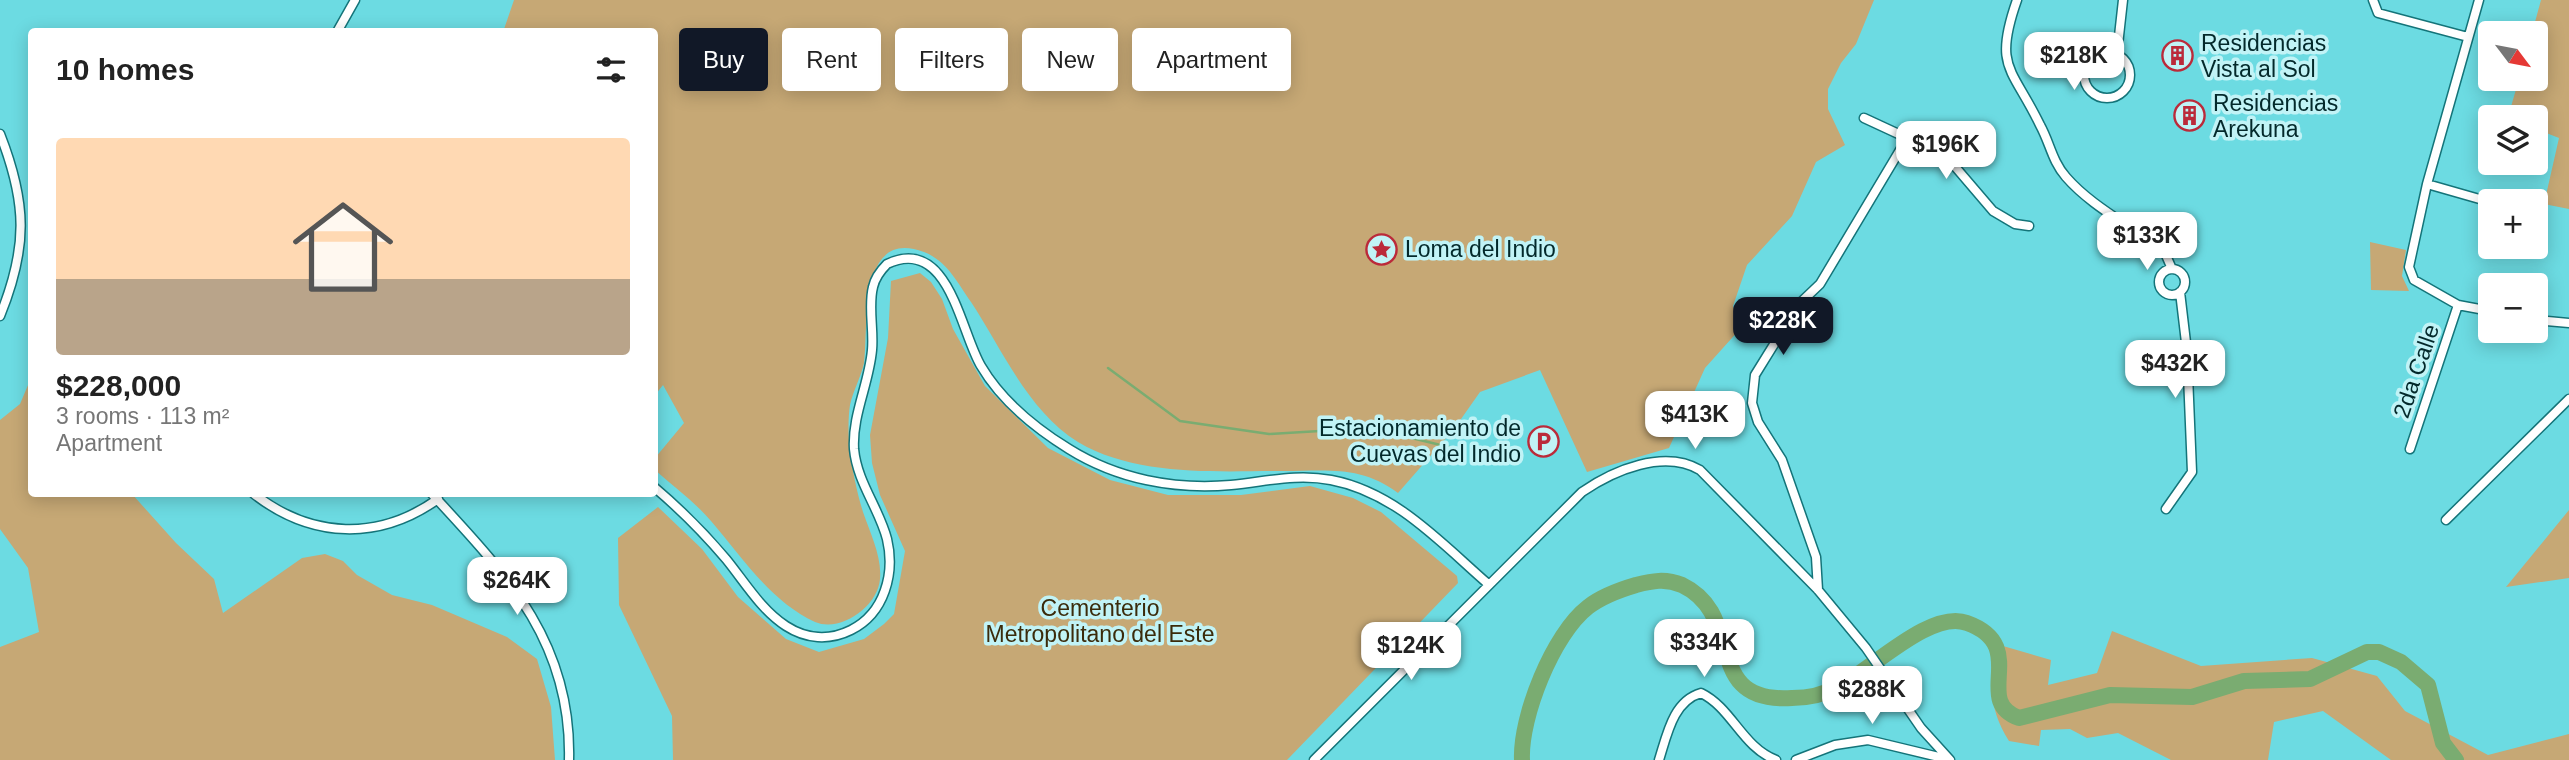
<!DOCTYPE html>
<html lang="en">
<head>
<meta charset="utf-8">
<style>
  body { margin:0; font-family:Helvetica,sans-serif; background:#f6f6f6; color:#222; height:100vh; display:flex; flex-direction:column; font-size:26px; white-space:nowrap }
  * { box-sizing:border-box; margin:0 }
  p { font-size:23px; color:#767676 }
  .icon { flex:none; width:38px; height:38px; fill:none; stroke:currentColor; stroke-width:2; stroke-linecap:round; stroke-linejoin:round }
  .map { position:relative; flex:1; overflow:hidden }
  .panel { position:absolute; left:28px; top:28px; width:630px; height:469px; display:flex; flex-direction:column; background:#fff; border-radius:7px; box-shadow:0 4px 18px #0003 }
  .panel>* { flex:none }
  .banner { position:absolute; left:679px; top:28px; width:665px; height:63px; display:flex; gap:14px }
  .needle { width:46px; rotate:122deg }
  .fabs { position:absolute; left:2478px; top:21px; display:grid; gap:14px }
  .fabs a { display:grid; place-items:center; width:70px; height:70px; border-radius:7px; background:#fff; box-shadow:0 4px 18px #0003; font-size:35px }
  .price { position:absolute; translate:-50% -60px; padding:0 16px; border-radius:14px; background:#fff; color:#222; font-size:23px; line-height:46px; filter:drop-shadow(0 2px 4px #0008) }
  .price::after { content:''; position:absolute; left:50%; top:42px; width:21px; height:16px; margin-left:-10px; background:inherit; clip-path:polygon(0 0,100% 0,50% 100%) }
  .price.active { background:#111827; color:#fff }
  ul { padding:0; list-style:none }
  li { display:grid; align-content:center; gap:14px; height:371px; padding:0 28px }
  li span { display:grid; place-items:center; height:217px; border-radius:7px; color:#555 }
  li>.icon { margin-inline-start:auto }
  span .icon { width:126px; height:126px; fill:#fffc; stroke-width:1 }
  li b { font-size:30px }
  h2 { display:flex; justify-content:space-between; align-items:center; height:84px; padding:0 28px; font-size:30px }
  .pill { padding:0 24px; border-radius:7px; background:#fff; box-shadow:0 4px 18px #0003; font-size:24px; line-height:63px }
  .pill.active { background:#111827; color:#fff }
  .map>svg:first-child { display:block }
</style>
</head>
<body>
<div class="map">
<svg width="2569" height="760" viewBox="0 0 2569 760">
  <rect width="100%" height="100%" fill="#6cdbe2"/>
  <path fill="#c6a875" d="M514,0h1360l-18,44 -15,19 -13,26v20l17,36 -29,17 -24,54 -45,49 -14,41 7,23 -35,39 -36,80 -82,24 -47,-102 -60,22 -26,37 -56,64c-37,-28 -71,-22 -115,-22 -66,0 -146,6 -205,-29 -50,-31 -76,-93 -107,-140 -14,-20 -24,-41 -47,-50 -67,-25 -55,75 -60,111 -3,14 -11,28 -14,42 -2,13 -2,31 0,44 2,20 7,44 13,63 7,21 19,44 17,67 -2,27 -39,54 -65,43 -45,-21 -73,-65 -104,-101 -16,-19 -38,-35 -56,-51v-12l29,-35 -21,-38 -8,10 -1,-363h-151z
    M2541,0h28v209l-25,-5 15,-66 -23,-9v-12h-28l11,-38h17v-46h-4z
    M2370,242l36,8 -4,26 7,15 -38,-1z
    M920,273l11,9 11,17 11,30 32,57 63,62 62,32 58,15h73l69,-9 43,12 28,14 76,64 1,7 -171,177h-614l-1,-44 -53,-111 -1,-67 40,-31 44,42 36,48 48,42 33,13 45,-13 20,-15 10,-10 11,-63 -25,-56 -8,-32 -2,-28 18,-97 3,-57z
    M31,378l1,116h100l44,49 38,36 9,34 79,-55 23,-4 18,7 14,14 35,20 40,10 75,32 30,22 14,48 4,53h-555v-113l39,-15 -11,-64 -28,-39v-109l20,-16z
    M2569,510v68l-63,9z
    M2112,631l89,35 111,-8 65,18 28,35 83,44 81,-21v26h-178l-68,-49 -49,11 -6,38h-97l-53,-27 -31,5 -17,-9 -29,1 -2,16 -30,-5c-20,-31 -22,-62 -6,-95l48,14 -3,25 49,-12z"/>
  <g fill="none" stroke-linecap="round" stroke-linejoin="round">
    <path stroke="#7aac71" stroke-width="2.5" d="M1108,368l72,53 89,13 101,-6 83,20"/>
    <path stroke="#7aac71" stroke-width="16" d="M1522,760c-2,-43 31,-126 66,-153 14,-11 31,-17 48,-22 16,-4 29,-7 46,0 65,31 18,119 110,113 16,0 33,-4 46,-11 33,-17 93,-78 129,-64 64,23 4,78 52,95l91,-23 82,2 52,-16 66,-2 57,-27h12l22,10 27,23 15,58 13,17"/>
    <defs>
      <path id="minor" d="M2017,0c-24,68 -5,67 23,125 10,18 12,36 26,52 27,31 68,50 99,76l7,16
        M2373,0l5,13 90,24
        M2479,0l-52,184 -18,83 5,13 44,25 32,6
        M337,32l18,-32
        M2084 75a23 23 0 1 1 46 0a23 23 0 1 1-46 0Z
        M2117,54l6,-54
        M1864,118l82,38 47,55 22,13 14,2
        M0,134c27,69 28,113 0,182
        M2427,184l63,18
        M2159 282a13 13 0 1 1 26 0a13 13 0 1 1-26 0Z
        M2536,320l33,3
        M2410,449l48,-144
        M654,487c26,22 50,46 72,72 18,22 35,51 60,67 20,13 43,15 65,4 34,-17 44,-57 36,-91 -8,-31 -30,-57 -33,-90 -2,-34 15,-65 18,-99 2,-20 -4,-44 1,-63 2,-9 7,-16 14,-23 62,-29 73,67 94,102 20,34 54,62 88,83 48,30 105,41 162,36 34,-3 65,-12 100,-5 64,12 109,62 156,103
        M254,494c58,45 125,47 184,5
        M432,494c74,80 140,148 137,266
        M2166,509l26,-37 -5,-121 -7,-59
        M2446,520l123,-121
        M1818,590l-2,-33 -34,-97 -24,-38 -6,-19 3,-28 44,-71 21,-20 86,-144
        M1314,760l268,-268c32,-22 82,-43 118,-22l118,120 48,58 55,80 29,32
        M1659,760c8,-25 14,-59 42,-67 31,15 41,54 75,67
        M1796,760l39,-15 33,-5 79,19"/>
    </defs>
    <use href="#minor" stroke="#147479" stroke-width="11"/>
    <use href="#minor" stroke="#fff" stroke-width="8"/>
  </g>
  <defs>
    <symbol id="building-ring" viewBox="-11 -11 22 22"><circle r="9.5" fill="#c1f3f6" stroke="#bb2a3a" stroke-width="1.5"/><path d="M-4-6H4V6H1V3H-1V6H-4ZM-2.5-4.3h1.7v1.8h-1.7ZM.8-4.3h1.7v1.8H.8ZM-2.5-1h1.7V.8h-1.7ZM.8-1h1.7V.8H.8Z" fill="#bb2a3a"/></symbol>
    <symbol id="sight-ring" viewBox="-11 -11 22 22"><circle r="9.5" fill="#c1f3f6" stroke="#bb2a3a" stroke-width="1.5"/><path d="M0-6L1.8-2.2L6-1.7L2.9 1.2L3.7 5.4L0 3.3L-3.7 5.4L-2.9 1.2L-6-1.7L-1.8-2.2Z" fill="#bb2a3a"/></symbol>
    <symbol id="parking-ring" viewBox="-11 -11 22 22"><circle r="9.5" fill="#c1f3f6" stroke="#bb2a3a" stroke-width="1.5"/><path d="M-3.5-5.5H1a3.5 3.5 0 0 1 0 7H-1V5.5H-3.5ZM-1-3.4V-.6H.8a1.4 1.4 0 0 0 0-2.8Z" fill="#bb2a3a"/></symbol>
  </defs>
  <g fill-rule="evenodd">
    <use href="#building-ring" x="2160" y="38" width="35" height="35"/>
    <use href="#building-ring" x="2172" y="98" width="35" height="35"/>
    <use href="#sight-ring" x="1364" y="232" width="35" height="35"/>
    <use href="#parking-ring" x="1526" y="424" width="35" height="35"/>
  </g>
  <g text-anchor="middle" stroke-width="7" stroke-linejoin="round" paint-order="stroke">
    <g font-size="23" fill="#03292b" stroke="#c1f3f6" text-anchor="start">
      <text x="2201" y="51">Residencias<tspan x="2201" dy="26">Vista al Sol</tspan></text>
      <text x="2213" y="111">Residencias<tspan x="2213" dy="26">Arekuna</tspan></text>
      <text x="1405" y="257">Loma del Indio</text>
      <text x="1521" y="436" text-anchor="end">Estacionamiento de<tspan x="1521" dy="26">Cuevas del Indio</tspan></text>
    </g>
    <g font-size="23" fill="#03292b" stroke="#c1f3f6">
      <text transform="translate(2416 371) rotate(-71)" y="8">2da Calle</text>
    </g>
    <g font-size="23" fill="#3b2b0b" stroke="#c1f3f6">
      <text x="1100" y="616">Cementerio<tspan x="1100" dy="26">Metropolitano del Este</tspan></text>
    </g>
  </g>
</svg>
<div class="fabs">
<a><svg class="needle" viewBox="-14 -14 28 28"><path d="M0-13l5 13h-10z" fill="#e53935"/><path d="M0 13l5-13h-10z" fill="#767676"/></svg></a>
<a><svg class="icon" aria-label="layers" viewBox="0 0 24 24"><path d="M12 4l9 5-9 5-9-5zM3 14l9 5 9-5"/></svg></a>
<a>+</a>
<a>−</a>
</div>
<b class="price" style="left:2074px;top:92px">$218K</b>
<b class="price" style="left:1946px;top:181px">$196K</b>
<b class="price" style="left:2147px;top:272px">$133K</b>
<b class="price active" style="left:1783px;top:357px">$228K</b>
<b class="price" style="left:2175px;top:400px">$432K</b>
<b class="price" style="left:1695px;top:451px">$413K</b>
<b class="price" style="left:517px;top:617px">$264K</b>
<b class="price" style="left:1704px;top:679px">$334K</b>
<b class="price" style="left:1411px;top:682px">$124K</b>
<b class="price" style="left:1872px;top:726px">$288K</b>
<div class="banner">
<a class="pill active">Buy</a>
<a class="pill">Rent</a>
<a class="pill">Filters</a>
<a class="pill">New</a>
<a class="pill">Apartment</a>
</div>
<section class="panel">
<h2>10 homes<svg class="icon" aria-label="filters" viewBox="0 0 24 24"><path d="M4 7h16M4 17h16"/><circle cx="9" cy="7" r="2"/><circle cx="15" cy="17" r="2"/></svg></h2>
<ul>
<li><span style="background:linear-gradient(#ffd9b3 65%,#b9a48a 0)"><svg class="icon" aria-label="home" viewBox="0 0 24 24"><path d="M3 11l9-7 9 7M6 9v11h12V9"/></svg></span><div><b>$228,000</b><p>3 rooms · 113 m²</p><p>Apartment</p></div></li>
</ul>
</section>
</div>
</body>
</html>
